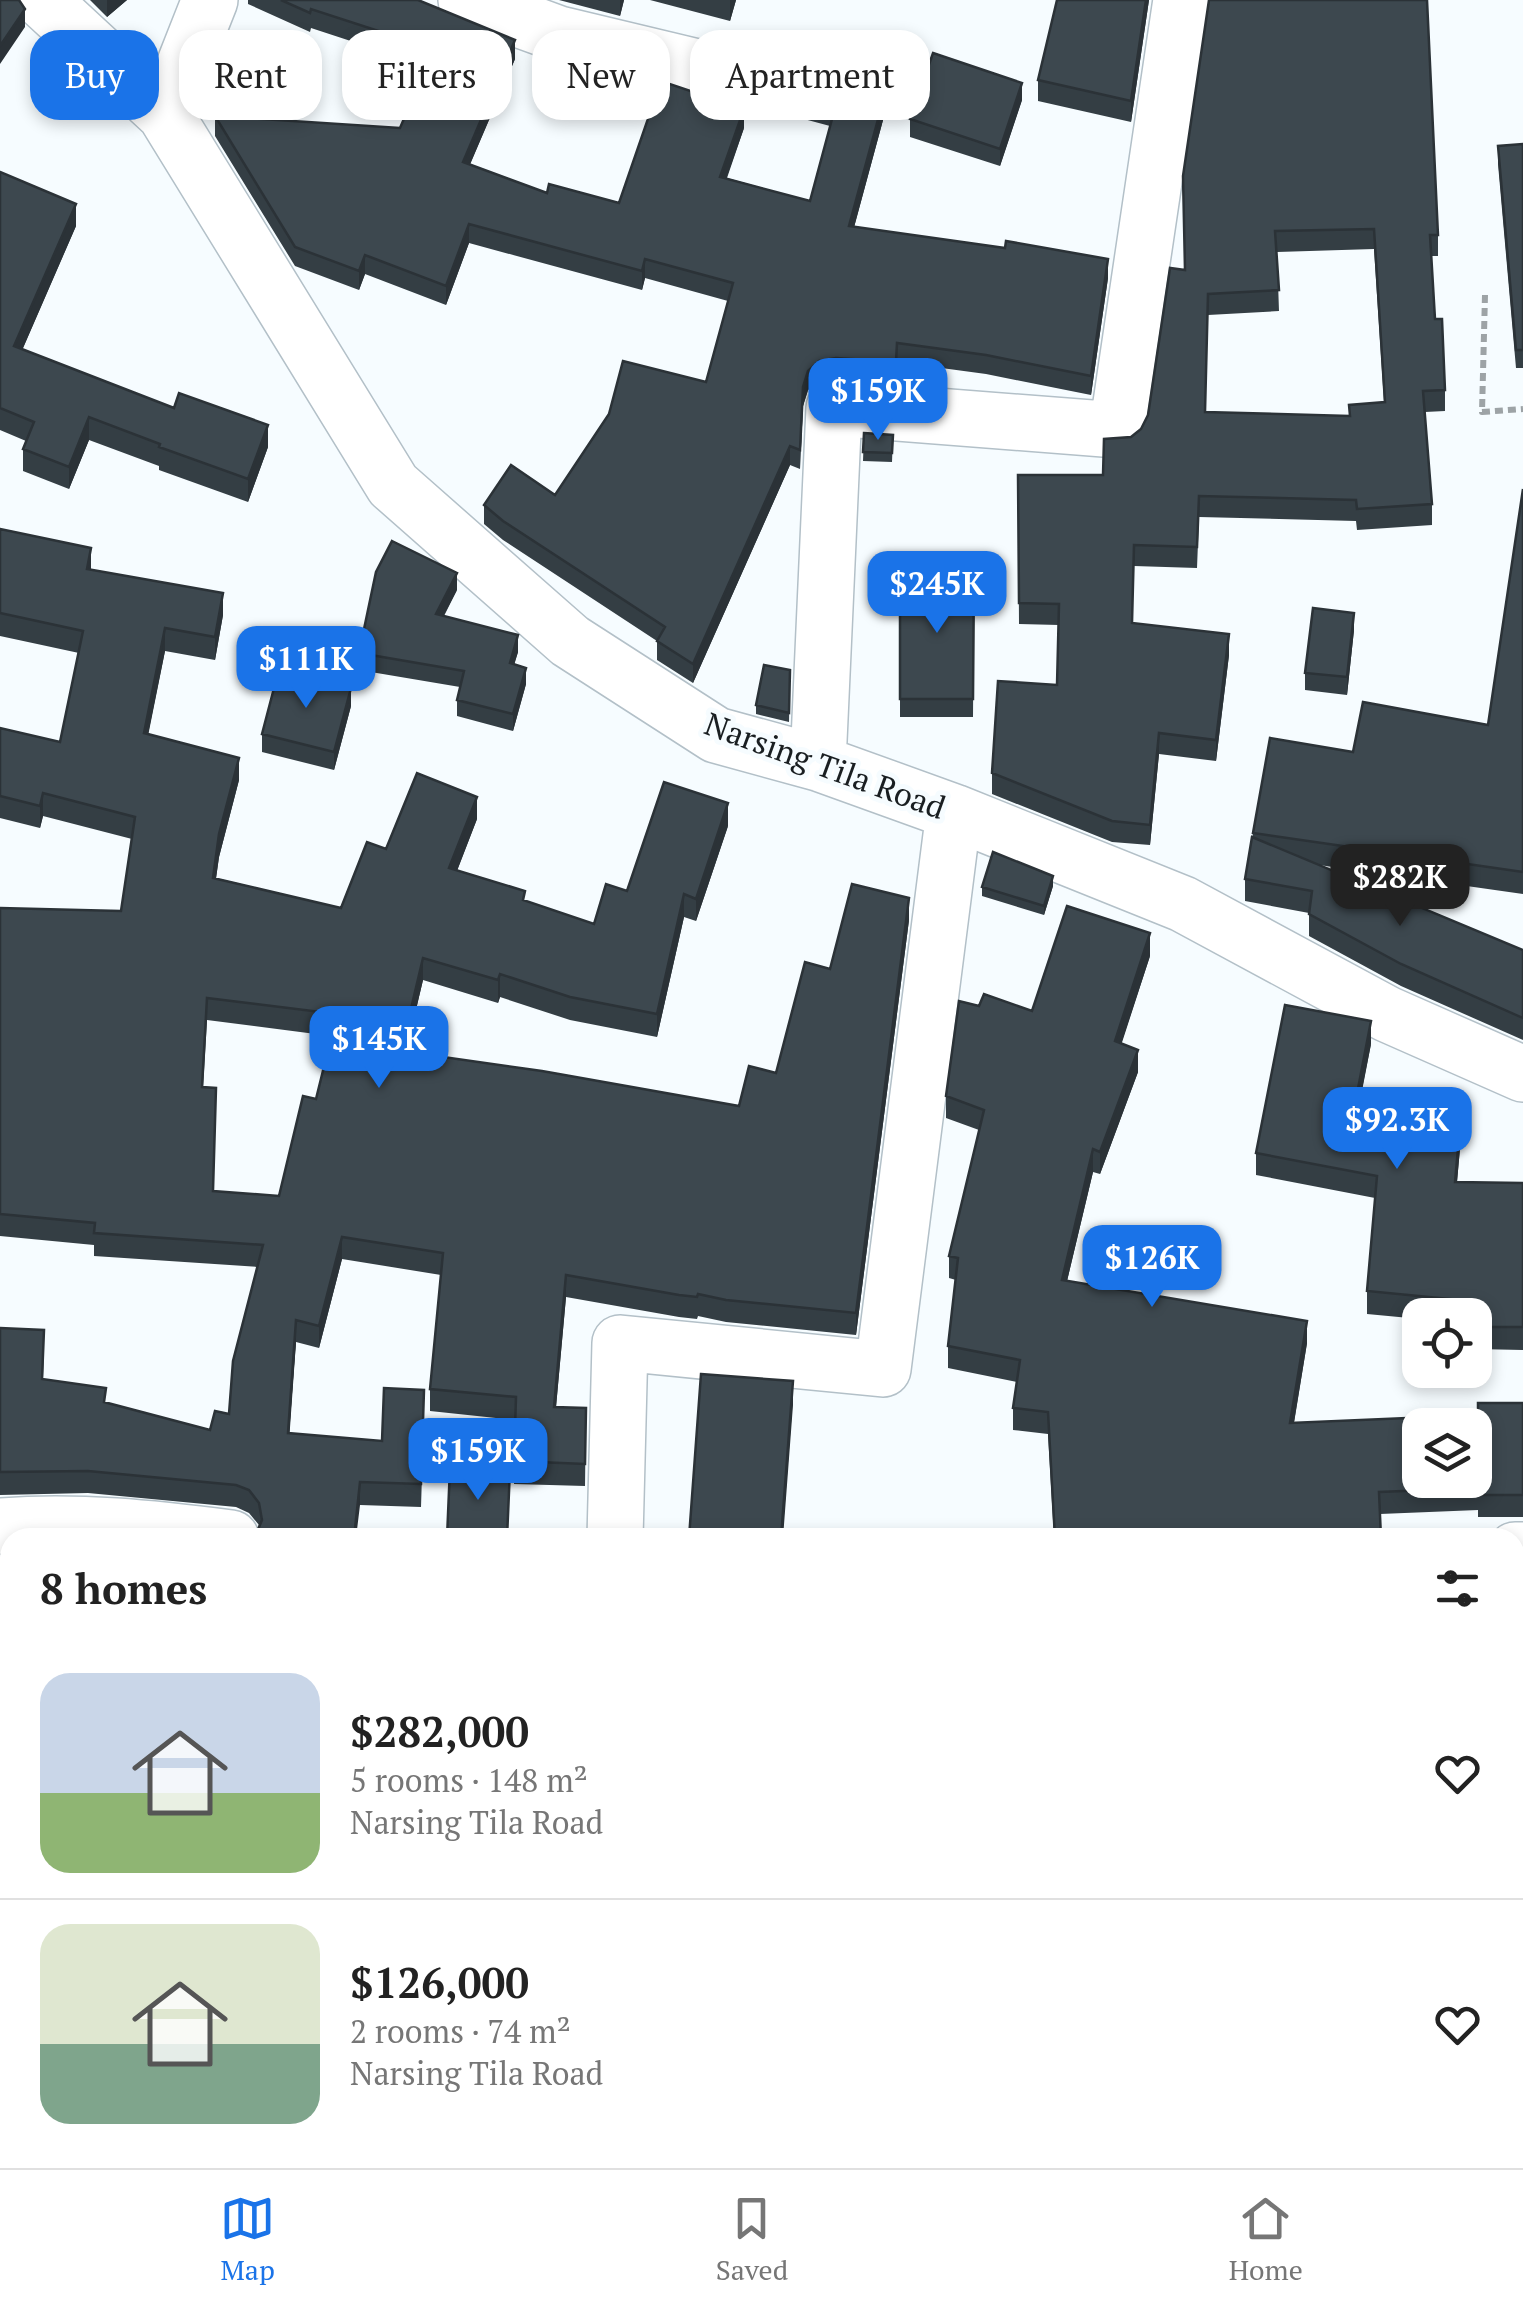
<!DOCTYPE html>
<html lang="en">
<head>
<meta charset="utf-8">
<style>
  body { margin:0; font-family:"PT Serif",serif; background:#f6f6f6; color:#222; height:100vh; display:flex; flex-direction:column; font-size:38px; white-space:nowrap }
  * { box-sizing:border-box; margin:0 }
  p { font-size:32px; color:#767676 }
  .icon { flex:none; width:55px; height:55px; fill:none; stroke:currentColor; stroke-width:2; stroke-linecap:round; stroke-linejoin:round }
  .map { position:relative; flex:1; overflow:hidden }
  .panel { position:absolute; left:0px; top:1528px; width:1525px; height:642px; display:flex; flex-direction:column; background:#fff; border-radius:30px 30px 0 0; box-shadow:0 5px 15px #0003 }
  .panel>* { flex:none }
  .top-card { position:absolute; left:30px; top:30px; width:1000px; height:90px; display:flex; gap:20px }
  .buttons { position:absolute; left:1402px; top:1298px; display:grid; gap:20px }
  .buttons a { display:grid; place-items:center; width:90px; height:90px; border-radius:20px; background:#fff; box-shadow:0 5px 15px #0003; font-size:50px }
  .price { position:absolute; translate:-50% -85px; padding:0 22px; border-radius:20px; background:#1a73e8; color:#fff; font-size:32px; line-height:65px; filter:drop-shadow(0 2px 5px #0008) }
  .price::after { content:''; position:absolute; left:50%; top:60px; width:30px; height:22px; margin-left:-15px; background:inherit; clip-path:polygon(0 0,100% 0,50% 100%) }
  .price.on { background:#222; color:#fff }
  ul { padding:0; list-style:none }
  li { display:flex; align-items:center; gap:30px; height:250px; padding:0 40px }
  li+li { border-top:2px solid #e0e0e0 }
  li span { display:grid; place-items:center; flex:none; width:280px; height:200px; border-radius:30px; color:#555 }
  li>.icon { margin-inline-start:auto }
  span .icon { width:120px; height:120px; fill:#fffc; stroke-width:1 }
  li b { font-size:42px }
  h2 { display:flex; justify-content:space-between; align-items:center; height:120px; padding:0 40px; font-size:42px }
  .pill { padding:0 35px; border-radius:30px; background:#fff; box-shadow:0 5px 15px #0003; font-size:35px; line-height:90px }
  .pill.on { background:#1a73e8; color:#fff }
  .dock { display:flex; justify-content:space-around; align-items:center; height:140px; border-top:2px solid #e0e0e0; background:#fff; font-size:28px; color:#767676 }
  .dock a { display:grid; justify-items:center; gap:5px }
  .dock .on { color:#1a73e8 }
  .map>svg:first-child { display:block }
</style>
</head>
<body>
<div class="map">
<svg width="1523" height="2168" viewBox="0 0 1523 2168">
  <rect width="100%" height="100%" fill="#f6fcff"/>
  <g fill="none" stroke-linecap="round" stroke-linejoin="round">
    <defs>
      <path id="minor" d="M42,0l123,114 228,371 177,156 146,94 102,28 136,49 229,92 204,110 136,60
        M466,0l93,34 209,50
        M165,114l45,-114
        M818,763l16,-355 283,22 64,-430
        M0,1526c78,-6 153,2 231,12
        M615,1538l5,-195 263,26 71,-557
        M1515,1550h8
        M1515,2077l8,-1
        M136,2160l1,8
        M729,2160l2,8
        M1492,2160v8"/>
    </defs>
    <use href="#minor" stroke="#b3c0c8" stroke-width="58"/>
    <path stroke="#9da3a6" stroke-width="6" stroke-dasharray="8 5" stroke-linecap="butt" d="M1485,295l-3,117 41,-3"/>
    <use href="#minor" stroke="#fff" stroke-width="55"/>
  </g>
  <path fill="#343e44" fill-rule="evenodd" d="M90,0h37l-20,17z
    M248,0h170l97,59 -45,105 77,29 72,10 125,-75 -17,50 83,23 20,-75 -41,-11v-19l100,2 -35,129 254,51 -17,117 -105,-21 -89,-12 -1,19 -60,-4 -17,3 -11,10 -5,16 -3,63 -10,-4 -97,218 -36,-23v-19l-154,-101 -19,-16v-19l71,-10 151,-113 22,-81 -83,-23 -3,12 -173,-47 -23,62 -81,-31 -6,16 -64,-24 -80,-130v-20l185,12 27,-62 -116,-38 -1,4 -62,-28z
    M559,0h65l-4,16z
    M650,0h86l-6,21z
    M1057,0h92l-18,122 -93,-21v-21z
    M1209,0l229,235v21h-7l4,63 10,71v21l-20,1 7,92v21l-75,5 -1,-9 -157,-4 -2,51 -63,-2 -2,57 97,32 -13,106 -57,-7 -9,91 -38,-3 -120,-48v-21l65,-88 2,-60 -40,-1 -1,-149h85l28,-38 10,-8 7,-14 37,-145zM1374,249l10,153 -35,3v11l-144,-4 3,-97 71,-4 -2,-59z
    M1022,100l-22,66 -90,-29v-18z
    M1523,144v224h-7l-18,-204v-18z
    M0,172l76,54 -54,124 246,97 -20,55 -89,-32v-4l-70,-26 -20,49 -46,-18v-22l3,-8 -26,-11z
    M864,433l29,2 -1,27 -29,-1z
    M1523,489v405l-204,-29 204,85v90l-122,-54 -92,-50v-23l-64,-12v-22l8,-46 100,-81 135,-27z
    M0,529l91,41 132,45 -8,45 -50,-9 -17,83 91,46 -20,77 -3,21 125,30 45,-59 91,-30 -20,52 68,30 69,23 33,-33 101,-65 -32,95 -12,-4 -27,120 -87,-17 -70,-23 -2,6 -75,-23 -17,72 333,54 37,-33 54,-104 79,-49 -53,415 -130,-13 -28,-6 -1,3 -18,-2 -113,-20 -10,110 30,1 -1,78 -71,-2 1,-64 -85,-9v-22l11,-114 -99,-16 -23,89 -23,-6 -7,91 93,8 42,-29 -3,95 -61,-2 -104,29 3,-9 -10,-12 -13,-6 -148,-14 -88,2v-167l44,24 -1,27 63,24 104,27 19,-16 29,-147 -164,-11v-11l-94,-9v-328l121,3 11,-72 -89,-23 -3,12 -40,-10v-90l60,14 19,-89 -79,-17zM207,1020l124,16 -15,63 -37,97 -65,-5 -11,-103z
    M900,573h74l-1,144h-73z
    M457,590l-13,26 74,36 -4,12 12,20 -13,47 -56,-15v-16l3,-13 -101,-17v-17z
    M1354,630l-7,65 -42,-5v-17z
    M790,670l-1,52 -33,-8v-9z
    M351,706l-17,64 -72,-18v-18z
    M1053,886l-9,29 -62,-19v-9z
    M1150,956l-29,88 17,28 -38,102 -7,-2 -26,109 240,62 -13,80 184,-8 45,-12v114h-45v-7l-98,4 1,24h-327l-6,-104 -35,-4v-22l4,-26 -69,-14v-22l8,-66 -7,-2v-22l30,-126 -33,-12v-22l33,-90 53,5z
    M1371,1044l-10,50 101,32 -5,56 66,1v167l-48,-1v-34h-55v4l-53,-5v-23l8,-93 -119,-23v-22z
    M0,1641l10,1v134l-10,-1z
    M1515,1724h8v285h-3v-171l-5,1z
    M1523,2081v85l-4,-58v-25z
    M786,2160h305l-60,6z
    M1167,2160h220v8h-219z"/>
  <path fill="#2b3237" d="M107,0h20l-20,17z
    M620,0h4l-4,16z
    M730,0h6l-6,21z
    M1146,0h3l-18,122v-21z
    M25,9v18l-25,37v-18z
    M515,40v19l-52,122v-19z
    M889,79v19l-40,148v-20z
    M1022,83v17l-22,66v-17z
    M744,109v19l-24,68v-19z
    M76,204v22l-62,143v-23z
    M469,224v19l-23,62v-19z
    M365,255v19l-6,16v-19z
    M645,259v19l-3,12v-19z
    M1108,259v19l-17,117v-19z
    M836,358v19l-17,3 -11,10 -5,16 -3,63 3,-82 5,-16 11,-10z
    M89,417v23l-20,49v-22z
    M268,425v22l-20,55v-23z
    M790,446v19l-97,218v-19z
    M91,548v22l-4,-1z
    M457,573v17l-21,40v-16z
    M223,593v22l-8,45v-23z
    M1354,613v17l-7,65v-18z
    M165,628v23l-21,105v-23z
    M1229,634v21l-13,106v-21z
    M518,635v17l-8,27v-16z
    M526,668v16l-13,47v-17z
    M351,688v18l-17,64v-18z
    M1159,733v21l-9,91v-20z
    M239,758v22l-20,77 -6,43v-22l6,-44z
    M43,793v23l-3,12v-22z
    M477,797v22l-28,72v-23z
    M728,803v23l-32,95v-22z
    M1053,876v10l-9,29v-9z
    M684,894v23l-27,120v-23z
    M909,898v22l-53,415v-22z
    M1150,933v23l-35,108v-23z
    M423,958v22l-22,93v-22z
    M500,974v23l-2,6v-23z
    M1371,1021v23l-14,73v-23z
    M1138,1050v22l-38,102v-22z
    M1462,1104v22l-7,78v-22z
    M1093,1149v23l-31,130v-22z
    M342,1237v22l-23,89v-22z
    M566,1275v22l-12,132v-22z
    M296,1320v22l-8,114v-23z
    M1307,1321v22l-17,103v-23z
    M793,1381v24l-10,133h-2z
    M360,1482v23l-4,33h-2z"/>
  <path fill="#3d484f" stroke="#2b3237" stroke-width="2.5" fill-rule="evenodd" d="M0,0h19l6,9 -25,37z
    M281,0h137l97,40 -52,122 84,31 2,-9 70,19 42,-122 83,28 -24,68 90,24 25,-93 -46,-12 9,-23 2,-18 89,24 -40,147 156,22 1,-7 102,18 -17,117 -105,-21 -89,-12 -1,19 -60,-4 -17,3 -11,10 -5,16 -3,63 -10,-4 -97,218 -36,-23 8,-14 -162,-106 -19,-16 27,-40 44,30 54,-81 14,-53 83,21 27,-99 -88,-24 -3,12 -173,-47 -23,62 -81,-31 -6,16 -64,-24 -80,-131 185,12 34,-79 -123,-40 -1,4z
    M1057,0h89l-15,101 -93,-21z
    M1209,0h218l11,235h-8l5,84h7l3,71 -22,1 9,113 -75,5 -1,-9 -157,-4 -2,51 -63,-2 -2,78 97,11 -13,106 -57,-7 -9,92 -38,-4 -120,-48 6,-92 59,4 2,-81 -40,-1 -1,-128h85l1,-36 27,-2 10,-8 7,-14 22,-147 15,2 -2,-94zM1374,229l11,173 -36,3 1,11 -145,-4 3,-118 71,-4 -4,-59z
    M933,53l89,30 -22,66 -90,-30z
    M1523,144v206h-7l-18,-204z
    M0,172l76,32 -62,142 160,62 5,-15 89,32 -20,54 -89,-32 1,-3 -71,-27 -20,50 -46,-18 11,-27 -34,-14z
    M864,433l29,2 -1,18 -29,-1z
    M1523,489v383l-270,-39 17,-95 83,14 10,-50 125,23z
    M0,529l91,19 -4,21 136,24 -8,44 -50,-9 -21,105 95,25 -20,76 -6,44 128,30 26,-66 19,7 31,-76 60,24 -28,71 76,23 -2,9 71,24 12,-40 21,7 37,-109 64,21 -32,96 -12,-5 -27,120 -87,-17 -70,-23 -2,6 -75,-22 -22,93 141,20 197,35 10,-40 27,7 29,-111 25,7 22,-85 57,14 -53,415 -130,-13 -28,-6 -1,3 -18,-2 -113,-20 -12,132 32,1 -1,56 -71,-3 2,-64 -86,-8 13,-136 -101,-16 -23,89 -23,-6 -8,113 94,8 2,-53 40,2 -3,94 -61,-2 -6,56h-102l4,-4 6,-14 -3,-17 -10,-13 -13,-5 -148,-14 -88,1v-144l44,2 -2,49 64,9 -2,14 106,28 5,-19 14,3 4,-53 30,-116 -169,-12 1,-10 -95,-9v-306l121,3 14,-94 -92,-24 -3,13 -40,-10v-68l60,14 23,-111 -83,-18zM207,998l130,16 -21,85 -13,-3 -24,100 -66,-5 3,-103 -14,-1z
    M392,541l65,32 -21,41 82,21 -8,28 16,5 -13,46 -56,-14 7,-29 -105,-18 17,-81z
    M900,573h74l-1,126h-73z
    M1313,608l41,5 -7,64 -42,-4z
    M764,665l26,5 -1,43 -33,-8z
    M279,669l72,19 -17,64 -72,-18z
    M1252,837l271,113v68l-122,-54 -92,-50 3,-23 -67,-12z
    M993,852l60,24 -9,30 -62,-19z
    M1067,906l83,27 -35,108 23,9 -38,102 -7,-3 -31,131 245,41 -17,102 188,-8v-12h45v92h-45v-7l-99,4 2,46h-326l-7,-126 -35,-4 7,-48 -72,-14 10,-88 -9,-2 35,-146 -38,-14 13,-95 20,5 5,-12 48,17zM1420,1425h55v55h-55z
    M1285,1005l86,16 -14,73 105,10 -7,78 68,1v144h-48v-12h-7l1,-14 -102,-10 10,-115 -121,-23z
    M701,1374l92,7 -12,157h-92z
    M450,1467l60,2 -3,69h-60z
    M71,1533l51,5h-52z
    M0,1641l10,1v112l-10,-1z
    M1515,1724h8v263h-3v-171h-5z
    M0,1854h10v306h100l3,5 4,3h-117z
    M1523,2081v59l-4,-57z
    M164,2160h252l1,8h-259z
    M579,2160h44l1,8h-45z
    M786,2160h244l1,8h-245z
    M1169,2160h110l1,8h-110z"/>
  <g text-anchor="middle" stroke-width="10" stroke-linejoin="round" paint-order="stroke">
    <g font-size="32" fill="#191e21" stroke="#f6fcff">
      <text transform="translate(825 766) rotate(20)" y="11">Narsing Tila Road</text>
    </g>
  </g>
</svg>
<div class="buttons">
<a><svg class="icon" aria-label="locate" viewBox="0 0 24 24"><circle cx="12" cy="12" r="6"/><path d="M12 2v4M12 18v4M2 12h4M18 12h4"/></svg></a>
<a><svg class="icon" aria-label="layers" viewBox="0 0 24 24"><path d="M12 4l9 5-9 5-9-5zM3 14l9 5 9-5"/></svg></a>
</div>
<b class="price" style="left:878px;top:443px">$159K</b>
<b class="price" style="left:937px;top:636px">$245K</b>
<b class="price" style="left:306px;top:711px">$111K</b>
<b class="price on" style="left:1400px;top:929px">$282K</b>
<b class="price" style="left:379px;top:1091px">$145K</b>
<b class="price" style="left:1397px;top:1172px">$92.3K</b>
<b class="price" style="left:1152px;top:1310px">$126K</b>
<b class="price" style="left:478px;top:1503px">$159K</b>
<div class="top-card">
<a class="pill on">Buy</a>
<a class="pill">Rent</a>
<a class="pill">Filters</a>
<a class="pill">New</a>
<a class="pill">Apartment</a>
</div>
<section class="panel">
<h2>8 homes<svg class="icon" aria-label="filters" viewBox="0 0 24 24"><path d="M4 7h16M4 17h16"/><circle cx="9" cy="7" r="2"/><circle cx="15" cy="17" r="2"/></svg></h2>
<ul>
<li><span style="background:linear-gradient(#c9d6e8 60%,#8fb573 0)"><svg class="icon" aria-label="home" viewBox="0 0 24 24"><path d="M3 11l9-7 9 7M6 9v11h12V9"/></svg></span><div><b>$282,000</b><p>5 rooms · 148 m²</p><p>Narsing Tila Road</p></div><svg class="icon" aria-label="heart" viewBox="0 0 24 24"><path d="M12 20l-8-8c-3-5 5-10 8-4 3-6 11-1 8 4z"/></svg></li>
<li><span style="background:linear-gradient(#dfe7d0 60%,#7fa58c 0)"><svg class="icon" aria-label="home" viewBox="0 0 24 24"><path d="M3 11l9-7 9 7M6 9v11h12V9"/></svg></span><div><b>$126,000</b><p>2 rooms · 74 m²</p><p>Narsing Tila Road</p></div><svg class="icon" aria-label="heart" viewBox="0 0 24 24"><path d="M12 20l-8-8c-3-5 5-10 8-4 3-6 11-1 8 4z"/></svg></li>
</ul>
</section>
</div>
<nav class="dock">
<a class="on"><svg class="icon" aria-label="map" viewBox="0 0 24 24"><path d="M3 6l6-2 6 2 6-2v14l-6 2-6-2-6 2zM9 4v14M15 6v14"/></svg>Map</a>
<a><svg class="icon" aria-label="saved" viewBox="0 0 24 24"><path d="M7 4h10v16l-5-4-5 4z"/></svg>Saved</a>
<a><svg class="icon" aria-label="home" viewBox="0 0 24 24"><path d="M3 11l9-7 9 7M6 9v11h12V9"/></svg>Home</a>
</nav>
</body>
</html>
